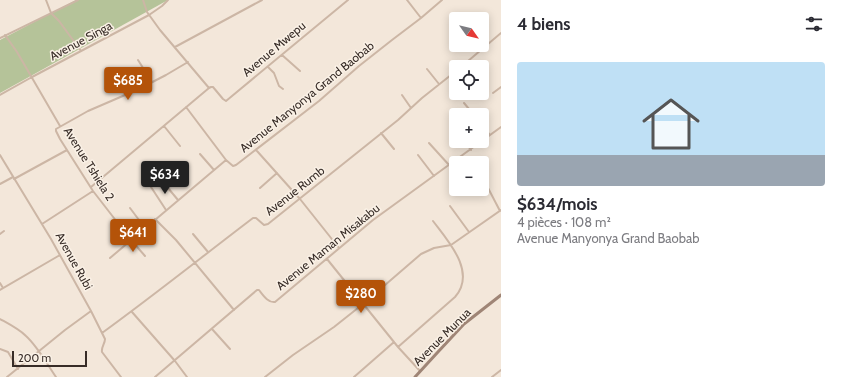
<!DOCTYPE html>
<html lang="fr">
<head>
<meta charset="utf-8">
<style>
  body { margin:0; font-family:Cabin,sans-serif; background:#f7f7f7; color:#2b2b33; height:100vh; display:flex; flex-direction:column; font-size:15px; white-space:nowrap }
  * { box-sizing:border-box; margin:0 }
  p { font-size:13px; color:#7c7c81 }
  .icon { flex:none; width:22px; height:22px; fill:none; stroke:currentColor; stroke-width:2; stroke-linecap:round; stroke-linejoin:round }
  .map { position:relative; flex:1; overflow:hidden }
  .panel { display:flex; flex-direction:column; background:#fff; width:340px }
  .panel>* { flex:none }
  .needle { width:26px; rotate:124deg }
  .tools { position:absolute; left:449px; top:12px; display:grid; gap:8px }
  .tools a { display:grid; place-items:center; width:40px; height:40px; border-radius:4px; background:#fff; box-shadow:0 2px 10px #0003; font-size:20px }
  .scale { position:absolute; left:12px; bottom:10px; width:75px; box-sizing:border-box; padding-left:4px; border:2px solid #372c27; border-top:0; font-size:11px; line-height:14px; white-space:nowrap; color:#372c27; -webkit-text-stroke:3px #faf1e6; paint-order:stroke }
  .price { position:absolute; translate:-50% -34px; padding:0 9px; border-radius:4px; background:#b45309; color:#fff; font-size:13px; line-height:26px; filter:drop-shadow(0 1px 2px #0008) }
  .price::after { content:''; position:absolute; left:50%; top:24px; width:12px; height:9px; margin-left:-6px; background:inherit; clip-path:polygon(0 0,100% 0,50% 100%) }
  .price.current { background:#222; color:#fff }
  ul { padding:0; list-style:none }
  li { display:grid; align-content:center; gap:8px; height:212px; padding:0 16px }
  li span { display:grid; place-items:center; height:124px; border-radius:4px; color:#555 }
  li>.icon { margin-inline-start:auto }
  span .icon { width:72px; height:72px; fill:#fffc; stroke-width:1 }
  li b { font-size:17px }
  h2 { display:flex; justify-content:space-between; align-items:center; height:48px; padding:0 16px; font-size:17px }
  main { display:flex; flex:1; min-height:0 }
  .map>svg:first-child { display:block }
</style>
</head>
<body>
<main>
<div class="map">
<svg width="501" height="377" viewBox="0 0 501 377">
  <rect width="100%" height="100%" fill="#f3e7da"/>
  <path fill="#b5c399" d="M76,0h92l-168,93v-53z"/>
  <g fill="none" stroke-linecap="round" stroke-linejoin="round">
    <path stroke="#ccb6a5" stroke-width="2" d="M46,0l5,13 8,8 22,30
      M143,0l4,12 13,18 49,58
      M407,0l14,18
      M5,35l12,17 43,74
      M0,38l78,-38
      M175,47l87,-47
      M282,55l18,16
      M138,60l14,22
      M268,67l6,6 5,13 4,3
      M461,67l40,-34
      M427,69l12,15
      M493,93l8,-6
      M0,95l32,-18 117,-62 13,-9 6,-6
      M402,95l9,13
      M464,103l10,12
      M186,107l40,53 7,6 3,-1 83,-64 40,-35 33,-26 29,-22 21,-18
      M164,126l16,20
      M482,126l8,9
      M381,133l13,16
      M464,141l7,9
      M429,143l20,22
      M257,151l43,48 39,49
      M200,154l14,16
      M0,155l51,84 40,72 14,28c0,5 -4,8 -3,13l19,25
      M418,155l16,21
      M14,179l53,-29
      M163,182l15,18
      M0,184l13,-7
      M487,186l13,25
      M91,187l118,-99 2,-1h2l10,12 3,2 122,-101
      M151,187l15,23
      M260,188l17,-15
      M450,206l19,26
      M130,208l15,20
      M155,219l21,21 58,70
      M42,224l51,-33
      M0,234l4,-3
      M193,234l15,18
      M145,256l-14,-16 -38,-49 -33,-52 -4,-8v-2l32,-18 51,-22 27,-14 22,-13
      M110,258l116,-98
      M327,259l71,88 22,24
      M0,283l3,5
      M0,290l60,-35
      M132,312l43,49 12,16
      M0,319c9,5 19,10 26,17 12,11 21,28 30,41
      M212,329l18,20
      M102,333c51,-37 101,-77 151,-115h3l8,7 4,-1 130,-104 24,-22 34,-27
      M398,347l57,-50c22,-25 -7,-56 -22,-76
      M0,349l8,3 10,17
      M7,377l58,-47 26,-19
      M155,377l102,-87h2c4,5 9,13 16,12l98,-82 128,-93
      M265,377l28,-22 41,-28 29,-23 58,-50 13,-6 17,-3 50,-35
      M354,377l40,-35
      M492,377l9,-7"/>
    <path stroke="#9f8576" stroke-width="3" d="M415,377l22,-24 27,-29 37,-29"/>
  </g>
  <g text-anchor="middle" stroke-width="3" stroke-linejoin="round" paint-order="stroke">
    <g font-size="12" fill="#372c27" stroke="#faf1e6">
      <text transform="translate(81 41) rotate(-28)" y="4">Avenue Singa</text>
      <text transform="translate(274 49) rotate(-40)" y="4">Avenue Mwepu</text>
      <text transform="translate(307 97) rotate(-39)" y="4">Avenue Manyonya Grand Baobab</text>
      <text transform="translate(89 164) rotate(58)" y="4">Avenue Tshiela 2</text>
      <text transform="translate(295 191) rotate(-38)" y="4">Avenue Rumb</text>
      <text transform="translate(328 247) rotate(-39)" y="4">Avenue Maman Misakabu</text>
      <text transform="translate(74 261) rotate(61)" y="4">Avenue Rubi</text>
      <text transform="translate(442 337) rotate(-45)" y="4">Avenue Munua</text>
    </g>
  </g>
</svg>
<div class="tools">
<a><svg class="needle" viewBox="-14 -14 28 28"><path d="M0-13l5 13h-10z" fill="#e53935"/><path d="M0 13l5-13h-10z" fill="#7c7c81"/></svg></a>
<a><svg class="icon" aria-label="locate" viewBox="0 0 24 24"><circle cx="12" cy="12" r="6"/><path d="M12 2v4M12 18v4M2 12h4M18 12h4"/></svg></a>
<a>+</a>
<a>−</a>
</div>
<div class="scale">200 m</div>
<b class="price" style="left:128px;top:101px">$685</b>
<b class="price current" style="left:165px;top:195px">$634</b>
<b class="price" style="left:133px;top:253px">$641</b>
<b class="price" style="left:361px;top:314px">$280</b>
</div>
<section class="panel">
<h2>4 biens<svg class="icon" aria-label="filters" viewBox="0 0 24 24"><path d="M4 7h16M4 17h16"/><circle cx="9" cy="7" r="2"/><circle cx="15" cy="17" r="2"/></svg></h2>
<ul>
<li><span style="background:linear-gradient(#bfe0f5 75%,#9aa5b1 0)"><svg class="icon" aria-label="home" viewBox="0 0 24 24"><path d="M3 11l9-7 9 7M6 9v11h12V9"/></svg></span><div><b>$634/mois</b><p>4 pièces · 108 m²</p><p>Avenue Manyonya Grand Baobab</p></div></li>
</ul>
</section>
</main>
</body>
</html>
